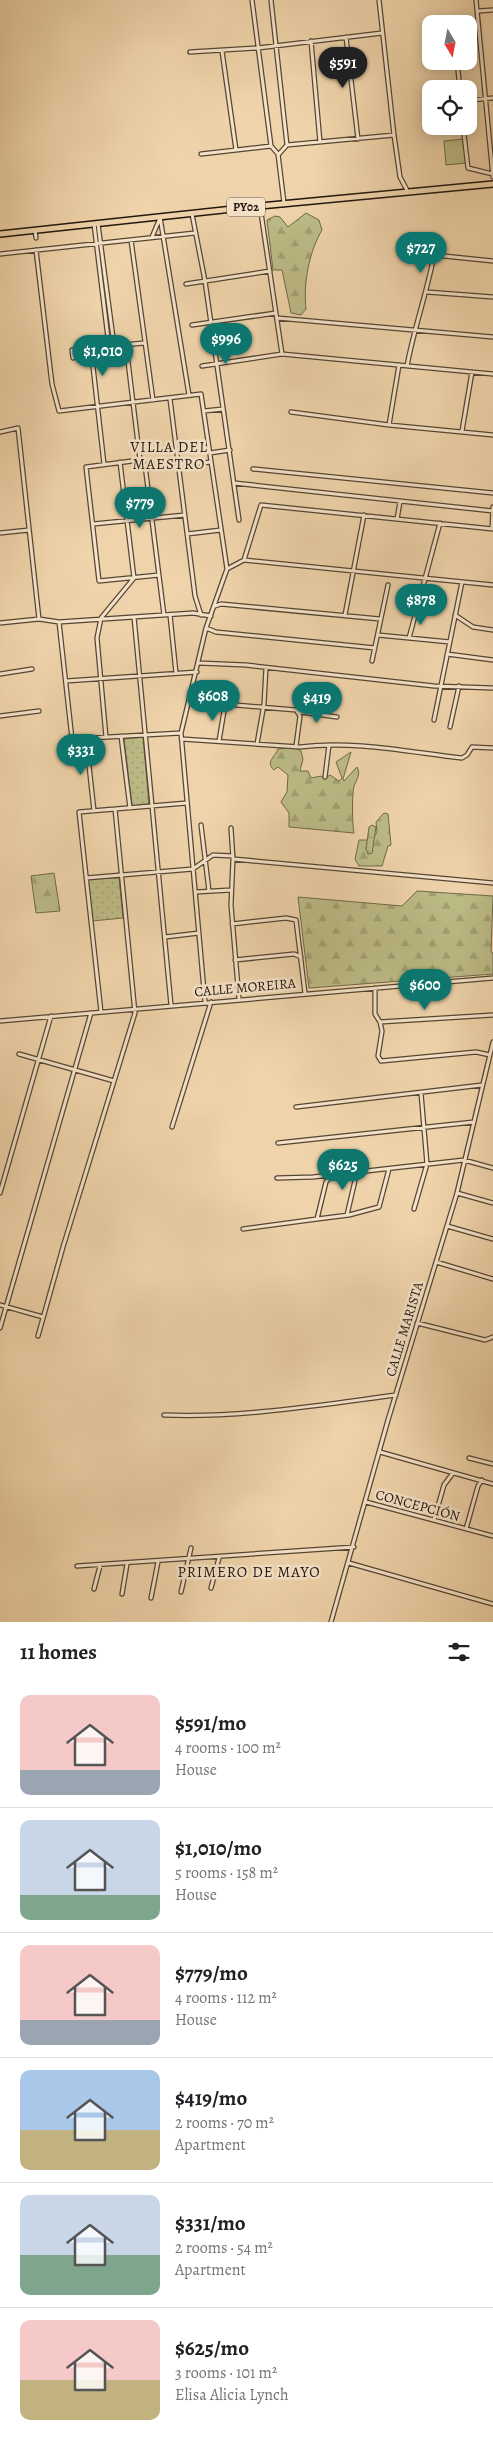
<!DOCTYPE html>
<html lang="en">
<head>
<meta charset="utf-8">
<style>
  body { margin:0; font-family:Alegreya,serif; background:#f6f6f6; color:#202124; height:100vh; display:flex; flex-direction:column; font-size:19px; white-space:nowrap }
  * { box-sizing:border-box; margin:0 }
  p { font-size:16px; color:#757577 }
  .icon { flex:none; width:28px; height:28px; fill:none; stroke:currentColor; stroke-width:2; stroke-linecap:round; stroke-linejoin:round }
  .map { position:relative; height:1622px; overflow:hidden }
  .sheet { display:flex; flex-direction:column; background:#fff; flex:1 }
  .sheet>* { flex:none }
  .needle { width:32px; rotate:170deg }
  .fabs { position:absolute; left:422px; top:15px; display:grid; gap:10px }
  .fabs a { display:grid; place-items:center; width:55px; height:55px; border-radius:10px; background:#fff; box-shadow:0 2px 12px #0003; font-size:25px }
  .price { position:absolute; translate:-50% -42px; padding:0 11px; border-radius:18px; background:#0f766e; color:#fff; font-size:16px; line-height:32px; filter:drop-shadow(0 1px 2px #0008) }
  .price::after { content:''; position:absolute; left:50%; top:30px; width:15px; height:11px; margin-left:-8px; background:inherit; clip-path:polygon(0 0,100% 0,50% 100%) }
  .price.selected { background:#222; color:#fff }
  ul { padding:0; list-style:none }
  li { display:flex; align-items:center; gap:15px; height:125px; padding:0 20px }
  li+li { border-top:1px solid #e0e0e0 }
  li span { display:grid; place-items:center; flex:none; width:140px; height:100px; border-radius:10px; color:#555 }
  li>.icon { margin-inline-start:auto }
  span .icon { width:60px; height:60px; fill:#fffc; stroke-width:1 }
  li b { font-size:21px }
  h2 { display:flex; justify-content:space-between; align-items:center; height:60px; padding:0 20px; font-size:21px }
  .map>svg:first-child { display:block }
</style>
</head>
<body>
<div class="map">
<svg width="493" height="1622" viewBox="0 0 493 1622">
  <defs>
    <pattern id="forest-firs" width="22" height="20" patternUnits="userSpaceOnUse" patternTransform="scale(1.25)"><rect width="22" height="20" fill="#bcbb86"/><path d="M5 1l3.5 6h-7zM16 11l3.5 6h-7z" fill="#a1a072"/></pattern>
    <pattern id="wetland-marsh" width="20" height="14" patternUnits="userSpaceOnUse" patternTransform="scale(1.25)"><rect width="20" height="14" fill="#bcbb86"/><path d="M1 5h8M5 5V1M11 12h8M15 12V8" fill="none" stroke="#a1a072"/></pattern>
    <pattern id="park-dots" width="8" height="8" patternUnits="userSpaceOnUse" patternTransform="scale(1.25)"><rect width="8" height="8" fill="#bcbb86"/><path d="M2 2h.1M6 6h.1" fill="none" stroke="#a1a072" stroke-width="1.8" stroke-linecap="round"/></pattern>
  </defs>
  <rect width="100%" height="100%" fill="#efd3aa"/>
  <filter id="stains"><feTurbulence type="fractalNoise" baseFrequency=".004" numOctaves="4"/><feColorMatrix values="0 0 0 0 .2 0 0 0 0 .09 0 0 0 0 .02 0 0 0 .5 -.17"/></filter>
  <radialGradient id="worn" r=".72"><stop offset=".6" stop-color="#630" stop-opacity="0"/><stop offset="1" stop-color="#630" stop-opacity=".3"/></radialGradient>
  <path fill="#bcbb86" stroke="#6e694a" d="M464,139l2,24 -20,2 -2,-24z"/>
  <path fill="url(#forest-firs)" stroke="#6e694a" d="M306,213l13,7 3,10c-13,22 -19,54 -16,79l-5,6 -10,-2 -9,-43h-9l-6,-50 8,-4 5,1 8,10z
    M294,747l7,4 2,8 -3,12h8l3,7 10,-2 3,3 6,-4 9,6 3,-3 -6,-16 15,-10 -8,27 1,2 13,-14c4,7 0,12 -3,19 -2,8 -2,38 0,47l-65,-6v-14l-8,-11 6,-10 1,-17 -10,-8 -4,3c-9,-8 1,-13 4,-21z
    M384,813l4,1 3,31 -3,1 -6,20h-23l-4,-7 4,-19h9l-2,9 11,-17 -1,-10z
    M54,873l6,38 -24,2 -5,-37z
    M417,891l76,5 -2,56 2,1v21l-184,14 -11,-91 104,9z"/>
  <path fill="url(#wetland-marsh)" stroke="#6e694a" d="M372,825l4,2 -4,26 -4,1 -2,-5 3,-22z"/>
  <path fill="url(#park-dots)" stroke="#6e694a" d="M143,737l6,67 -17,2 -8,-67z
    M119,878l4,40 -31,3 -5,-42z"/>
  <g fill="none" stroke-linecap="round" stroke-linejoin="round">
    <defs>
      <path id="street" d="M252,0l19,146
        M271,0l16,145
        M379,0l15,135 6,42 8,15
        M476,0l17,177
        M478,11l15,-1
        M346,37l12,102
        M311,41l9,101
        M222,51l14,99
        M190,52l68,-4 124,-15
        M457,61l3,28
        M471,100l22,-2
        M463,126l5,42 25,6
        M201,154l70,-8 7,8 6,49
        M279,154l8,-9 107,-10
        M260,206l22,148
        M192,214l13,67 34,239
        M160,217l29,178
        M94,224l15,122
        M98,224l16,121
        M35,230l1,8
        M152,237l8,-19
        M131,240l22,160
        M36,250l16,134 7,27 142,-17 26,175 -21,59 -25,105 24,269
        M0,254l195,-21
        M186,284l84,-13
        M427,292l66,5
        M277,318l216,19
        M192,325l84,-12
        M126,345l14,115 5,5 19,150
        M91,349l13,115
        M73,358l-1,-8 72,-7
        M202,366l80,-12 211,20
        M407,366c7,-38 20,-73 27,-111l59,6
        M170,399l25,197 6,19
        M204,411l19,-2
        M291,412l98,13 104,10
        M389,425l10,-60
        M462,431l10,-59
        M0,432l18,-4 21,191
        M210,453l20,-3
        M140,460l-54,7 13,114 60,-6
        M146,469l65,-7
        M253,469l240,24
        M234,483l259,28
        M397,519l3,-17
        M93,524l92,-9
        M492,529l1,-22
        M0,533l29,-3
        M187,534l34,-4
        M244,560l17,-55 232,24
        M227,569l17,-9 249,25
        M215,606l6,-2 159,15
        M170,615l6,58
        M345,615l19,-100
        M455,615l18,12 20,3
        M134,617l37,388
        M59,622l13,117 109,-6
        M0,623l39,-4 20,3 134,-9 18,3
        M206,628l10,4 159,16
        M378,635l72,7
        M409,638l31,-115
        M447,654l46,6
        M372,661l16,-76
        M199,663l47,2 188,21 59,2
        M0,674l32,-5
        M66,681l131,-9
        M189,701l107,9 4,6 -4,30
        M300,712l37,5
        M0,716l39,-5
        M434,720l28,-138
        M450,727l9,-41
        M121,736l9,72
        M106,737l-9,-99 4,-20 33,-40 -14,-116
        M86,738l8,73
        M182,739l118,8c53,-7 109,5 162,11l5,-3 5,-8 21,1
        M219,741l6,-36
        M257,744l7,-40 2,-36
        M325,777l4,-32
        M201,825l8,66
        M231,828l2,31 260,24
        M233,859l-2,46 8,94
        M86,878l107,-9 20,-14 20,1
        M196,892l35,-2
        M232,924l54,-6 10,2 9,73
        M165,937l34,-4
        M235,960l59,-6 7,3
        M375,988v26l5,8 113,-7
        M101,1012l-22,-200 108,-9
        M0,1021l493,-43
        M380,1022l2,9 -4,25 3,5 95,-9 14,3
        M19,1054l95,27
        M296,1107l186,-22
        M172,1127l39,-125
        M278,1143l196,-21
        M277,1178l36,-1 151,-17 29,8
        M0,1193l51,-177
        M457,1193l36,10
        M414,1209l13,-45 -6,-71
        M347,1215l10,-43
        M317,1219l32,-4 30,-8 10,-38
        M447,1226l46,13
        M243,1229l74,-10 9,-37 5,-6
        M436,1262l57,17
        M0,1305l43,12
        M417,1323l68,17 8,-3
        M0,1328l91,-315
        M38,1336l25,-89 72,-234 -20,-204
        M164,1415c77,3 156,-10 232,-20
        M380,1452l113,32
        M469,1458l24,6
        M366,1502l127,34
        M434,1520l10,-35 9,-12
        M466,1529l12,-43 4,-6
        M349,1563l144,41
        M77,1566l277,-19
        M211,1588l8,-30
        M94,1589l6,-23
        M181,1592l10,-44
        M122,1594l5,-30
        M151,1598l7,-36
        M331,1622l57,-202 69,-227 36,-151"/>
      <path id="primary" d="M0,234l260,-28 233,-22"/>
    </defs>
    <use href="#street" stroke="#544634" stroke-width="5.5"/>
    <use href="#primary" stroke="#21170d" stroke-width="8"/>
    <use href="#street" stroke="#f5e2c8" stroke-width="3"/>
    <use href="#primary" stroke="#efd3aa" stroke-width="5"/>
  </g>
  <g text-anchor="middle" stroke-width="5" stroke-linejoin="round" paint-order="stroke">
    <rect fill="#f5e2c8" stroke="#615445" stroke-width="1" x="227" y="197.5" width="38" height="19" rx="4"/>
    <g font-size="12" font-weight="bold" fill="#21170d">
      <text x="246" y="211">PY02</text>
    </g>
    <g font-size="14" fill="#21170d" stroke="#f5e2c8">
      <text transform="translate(245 987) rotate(-5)" y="5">CALLE MOREIRA</text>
      <text transform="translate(404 1329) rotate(-73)" y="5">CALLE MARISTA</text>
      <text transform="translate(418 1505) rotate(15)" y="5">CONCEPCIÓN</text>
    </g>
    <g font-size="15" letter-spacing="1" fill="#21170d" stroke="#f5e2c8">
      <text x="169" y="452">VILLA DEL<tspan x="169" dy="17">MAESTRO</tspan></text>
      <text x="249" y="1577">PRIMERO DE MAYO</text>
    </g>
  </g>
  <rect width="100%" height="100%" filter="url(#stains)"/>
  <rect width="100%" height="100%" fill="url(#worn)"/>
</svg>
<div class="fabs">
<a><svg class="needle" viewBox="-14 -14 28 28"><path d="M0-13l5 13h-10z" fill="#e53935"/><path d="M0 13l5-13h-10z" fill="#757577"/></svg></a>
<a><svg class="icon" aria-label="locate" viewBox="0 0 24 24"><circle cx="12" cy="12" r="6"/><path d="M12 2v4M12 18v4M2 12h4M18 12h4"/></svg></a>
</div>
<b class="price selected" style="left:343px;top:89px">$591</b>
<b class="price" style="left:421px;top:274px">$727</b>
<b class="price" style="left:226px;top:365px">$996</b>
<b class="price" style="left:103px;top:377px">$1,010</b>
<b class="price" style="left:140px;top:529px">$779</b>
<b class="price" style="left:421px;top:626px">$878</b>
<b class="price" style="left:213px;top:722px">$608</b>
<b class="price" style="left:317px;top:724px">$419</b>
<b class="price" style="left:81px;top:776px">$331</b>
<b class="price" style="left:425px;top:1011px">$600</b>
<b class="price" style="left:343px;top:1191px">$625</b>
</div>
<section class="sheet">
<h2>11 homes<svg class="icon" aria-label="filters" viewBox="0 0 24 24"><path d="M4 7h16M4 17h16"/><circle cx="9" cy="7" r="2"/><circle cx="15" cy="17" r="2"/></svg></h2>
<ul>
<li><span style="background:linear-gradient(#f6c9c9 75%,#9aa5b1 0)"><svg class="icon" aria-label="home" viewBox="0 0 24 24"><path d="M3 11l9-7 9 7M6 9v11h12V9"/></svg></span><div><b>$591/mo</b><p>4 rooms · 100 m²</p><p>House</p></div></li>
<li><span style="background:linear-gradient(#c9d6e8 75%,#7fa58c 0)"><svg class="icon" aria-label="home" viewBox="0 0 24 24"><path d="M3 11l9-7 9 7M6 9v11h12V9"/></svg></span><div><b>$1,010/mo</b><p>5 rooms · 158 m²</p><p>House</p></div></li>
<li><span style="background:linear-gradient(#f6c9c9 75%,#9aa5b1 0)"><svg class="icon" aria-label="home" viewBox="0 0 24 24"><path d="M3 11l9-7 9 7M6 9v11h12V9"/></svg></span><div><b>$779/mo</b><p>4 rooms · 112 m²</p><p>House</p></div></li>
<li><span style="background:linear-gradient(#a9c7e8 60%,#c2b280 0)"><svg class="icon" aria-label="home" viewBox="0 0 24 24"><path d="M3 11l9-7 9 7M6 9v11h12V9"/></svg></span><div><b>$419/mo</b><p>2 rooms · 70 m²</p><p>Apartment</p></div></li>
<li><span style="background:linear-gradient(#c9d6e8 60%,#7fa58c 0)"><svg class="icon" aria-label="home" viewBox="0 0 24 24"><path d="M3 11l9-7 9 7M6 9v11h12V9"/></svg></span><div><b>$331/mo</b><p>2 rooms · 54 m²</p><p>Apartment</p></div></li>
<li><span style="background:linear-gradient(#f6c9c9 60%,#c2b280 0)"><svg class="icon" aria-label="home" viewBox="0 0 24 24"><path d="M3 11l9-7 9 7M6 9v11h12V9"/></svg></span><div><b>$625/mo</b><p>3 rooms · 101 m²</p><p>Elisa Alicia Lynch</p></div></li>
</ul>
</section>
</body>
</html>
